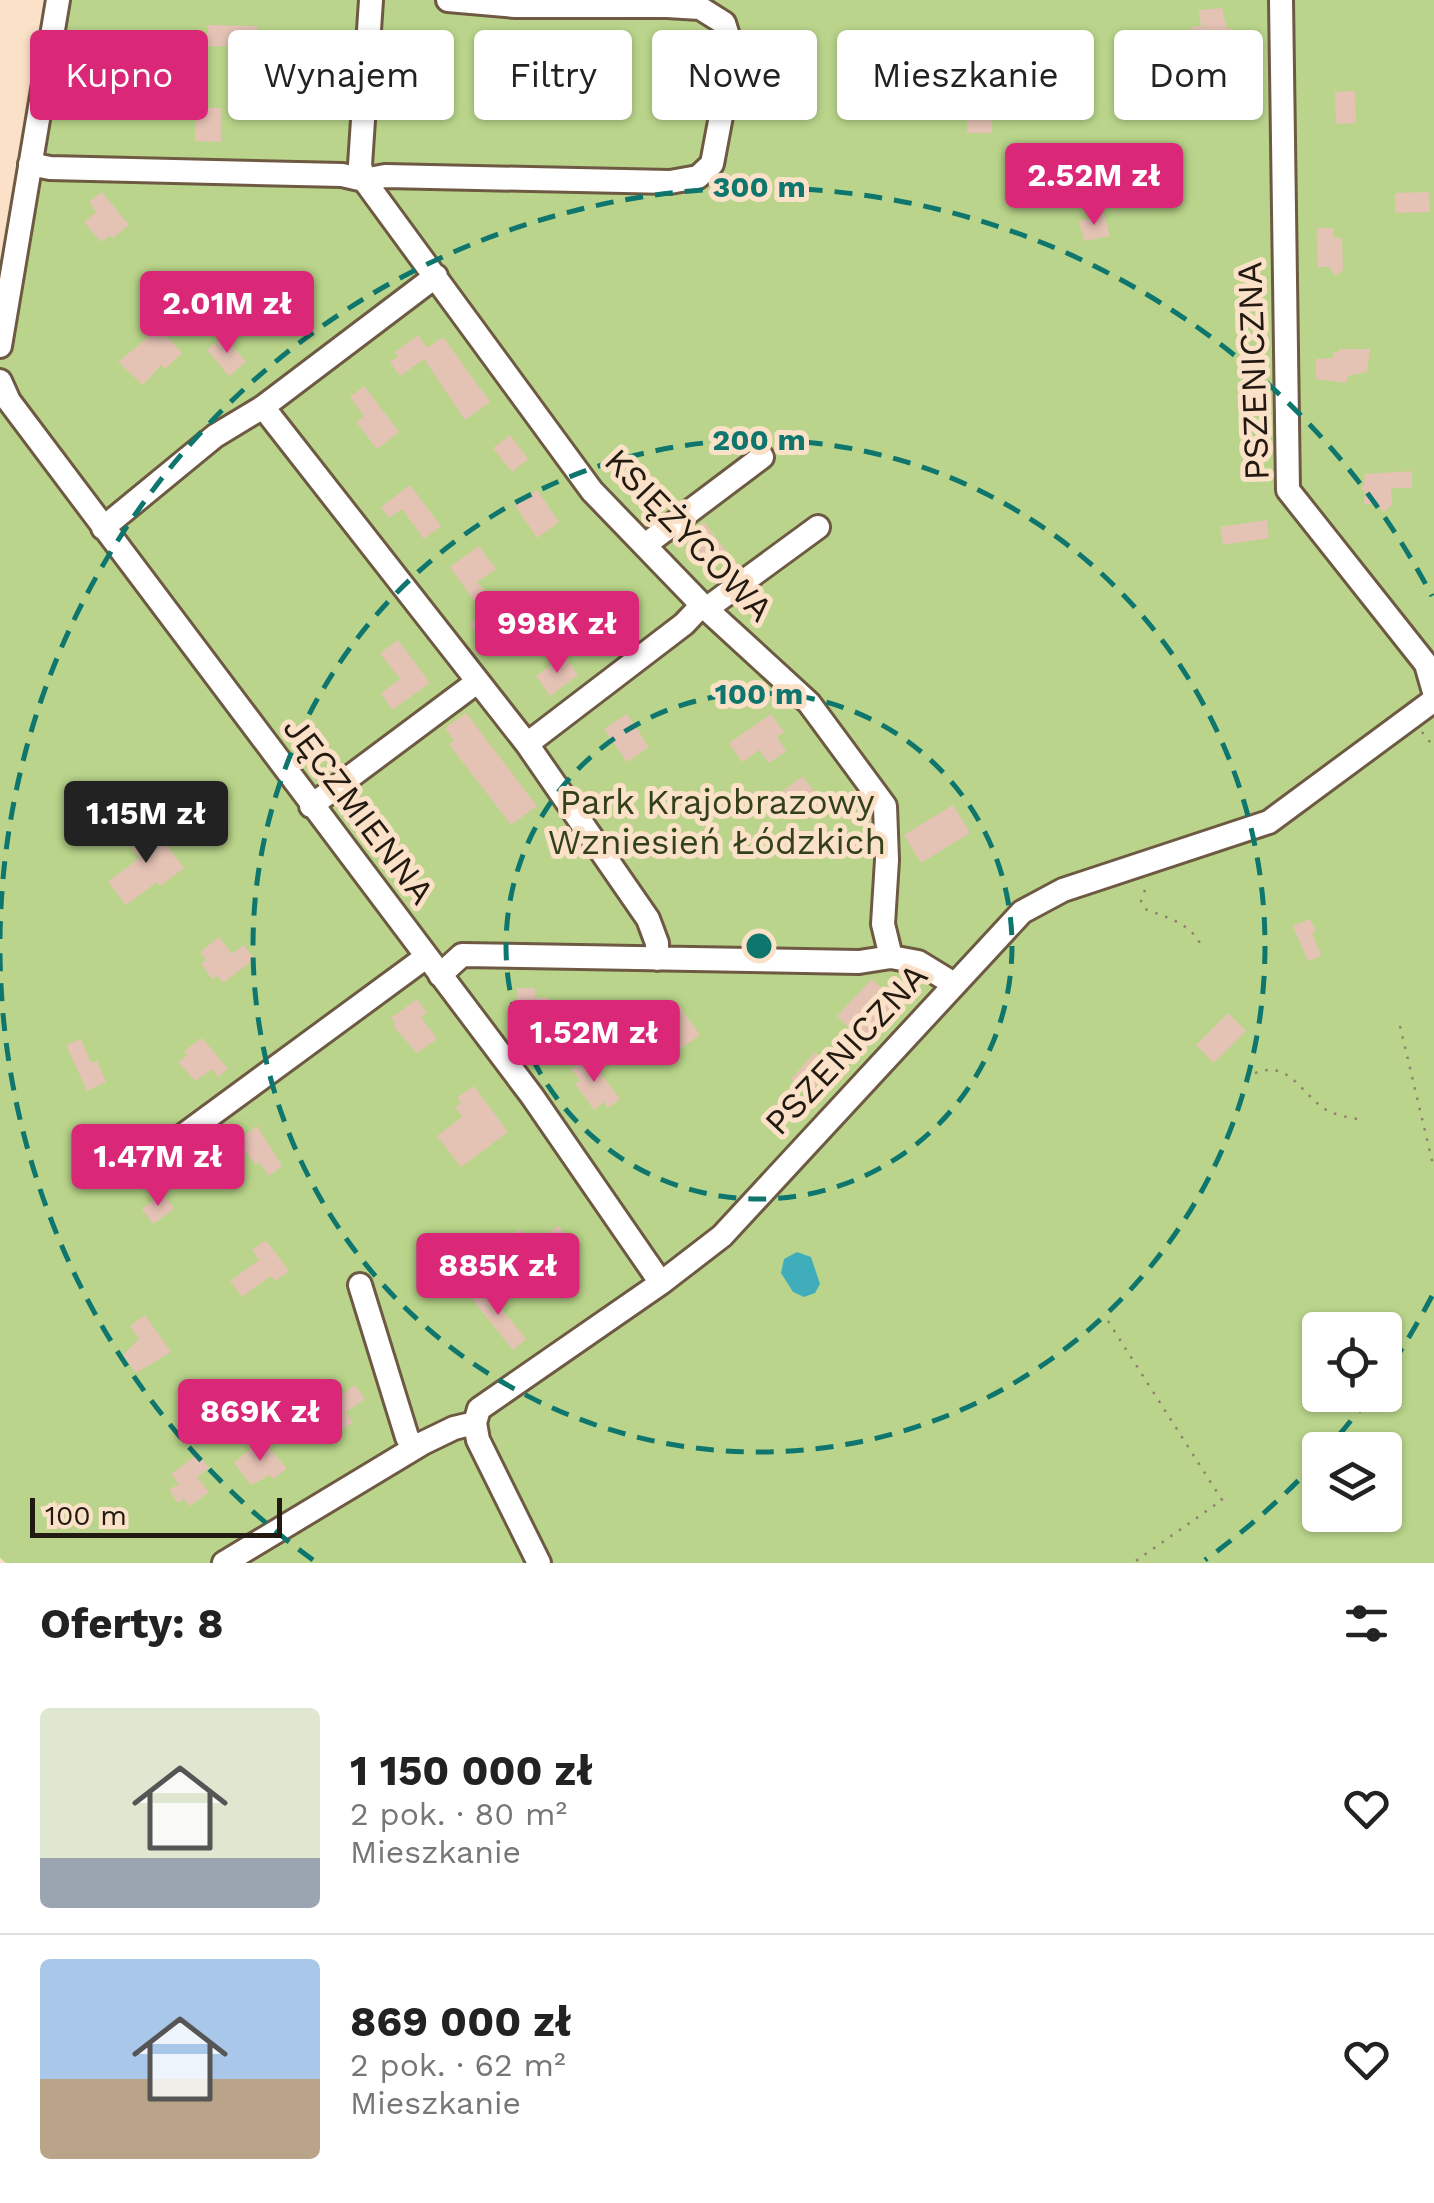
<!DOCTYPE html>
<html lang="pl">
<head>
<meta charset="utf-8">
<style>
  body { margin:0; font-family:"Work Sans",sans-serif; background:#f6f6f6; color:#222; height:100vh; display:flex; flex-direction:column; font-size:38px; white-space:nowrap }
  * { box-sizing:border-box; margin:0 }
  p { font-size:32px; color:#767676 }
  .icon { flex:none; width:55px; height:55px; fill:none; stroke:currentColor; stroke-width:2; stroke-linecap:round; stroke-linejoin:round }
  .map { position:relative; height:1563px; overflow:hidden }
  .sheet { display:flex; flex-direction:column; background:#fff; flex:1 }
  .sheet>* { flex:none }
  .hud { position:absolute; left:30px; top:30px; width:1375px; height:90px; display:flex; gap:20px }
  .buttons { position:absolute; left:1302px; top:1312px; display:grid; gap:20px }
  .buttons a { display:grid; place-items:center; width:100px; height:100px; border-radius:10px; background:#fff; box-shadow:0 2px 8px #0004; font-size:50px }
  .scale { position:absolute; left:30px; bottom:25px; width:252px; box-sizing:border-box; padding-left:10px; border:5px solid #221a10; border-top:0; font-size:28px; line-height:35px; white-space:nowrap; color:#221a10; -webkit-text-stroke:8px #fbe1c8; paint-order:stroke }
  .price { position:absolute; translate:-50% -85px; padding:0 22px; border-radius:10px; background:#db2777; color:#fff; font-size:32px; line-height:65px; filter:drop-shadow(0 2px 5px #0008) }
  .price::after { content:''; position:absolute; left:50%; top:60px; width:30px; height:22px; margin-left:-15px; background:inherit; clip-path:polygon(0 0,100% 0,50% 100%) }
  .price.active { background:#222; color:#fff }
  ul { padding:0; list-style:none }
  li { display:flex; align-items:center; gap:30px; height:250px; padding:0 40px }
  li+li { border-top:2px solid #e0e0e0 }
  li span { display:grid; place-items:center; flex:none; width:280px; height:200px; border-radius:10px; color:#555 }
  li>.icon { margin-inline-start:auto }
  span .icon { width:120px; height:120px; fill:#fffc; stroke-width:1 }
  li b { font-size:42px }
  h2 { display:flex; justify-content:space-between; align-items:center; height:120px; padding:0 40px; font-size:42px }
  .tag { padding:0 35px; border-radius:10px; background:#fff; box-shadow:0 2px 8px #0004; font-size:35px; line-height:90px }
  .tag.active { background:#db2777; color:#fff }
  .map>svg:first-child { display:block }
</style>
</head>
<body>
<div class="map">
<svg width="1434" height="1563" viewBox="0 0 1434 1563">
  <rect width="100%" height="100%" fill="#fbe1c8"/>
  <path fill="#bad58b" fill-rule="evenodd" d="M49,0h1385v1563h-1428l-6,-5v-1244zM1320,1330h65v65h-65zM1320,1450h65v65h-65z"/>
  <path fill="#40aeba" d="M797,1252l14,5 9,27 -5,9 -11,4 -11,-5 -12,-19 3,-14z"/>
  <path fill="#e4c2b4" d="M1222,8l5,21 5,-1 2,18 -40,4 -2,-23 9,-1 -2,-16z
    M208,25l49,1v21l-50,-1z
    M107,30l52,2 -1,28 -52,-2z
    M1355,91l1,32 -20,1 -1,-32z
    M196,107l25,1v34l-26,-1z
    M968,109h24v24h-25z
    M102,192l27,33 -16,13 -4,-2 -8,6 -17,-20 12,-10 -7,-10z
    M1429,192l1,20 -35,1v-20z
    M1104,214l6,22 -26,5 -5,-20z
    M1317,228h17v10h8l1,32 -7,6 -7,-9h-11z
    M159,328l23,25 -17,16 -4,-4 -18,20 -25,-23z
    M418,335l9,13 16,-11 47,65 -25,18 -41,-61 -24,17 -10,-14 8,-6 -3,-4z
    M224,336l22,26 -17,14 -22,-26z
    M1339,349h31l-3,23 -20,4v7l-31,-4v-20l17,-1v-6h6z
    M364,386l35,46 -22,17 -21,-27 8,-6 -14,-19z
    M510,435l18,24 -16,13 -19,-24z
    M1412,471v17h-21l1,17 -8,7 -8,-8h-12l1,-12 -4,-4 3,-4 1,-10z
    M410,485l31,41 -17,13 -22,-30 -13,9 -8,-11z
    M537,490l22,32 -22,16 -22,-33z
    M1267,520l2,18 -46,7 -3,-18z
    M704,522l23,30 -18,13 -23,-29z
    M479,546l17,23 -19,13 33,39 -27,21 -13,-18 9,-8 -6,-8 4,-3 -27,-38z
    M398,640l32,43 -38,27 -11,-17 19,-14 -20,-26z
    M564,656l14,19 -28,21 -14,-20z
    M466,713l71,93 -26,19 -62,-81 5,-3 -9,-13z
    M627,714l22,33 -22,15 -23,-33z
    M771,714l13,18 -7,5 9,14 -17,12 -10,-13 -17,12 -13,-19z
    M803,776l21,30 -14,10 -9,-12 -16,11 -12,-17z
    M953,805l17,28 -49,30 -17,-28z
    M151,824l33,44 -24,18 -3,-4 -31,23 -18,-23 31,-24 -12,-16z
    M1310,919l6,13 -4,1 9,23 -13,5 -15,-35z
    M219,937l13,17 12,-9 10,14 -31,24 -5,-7 -6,3 -11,-15 5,-4 -6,-8z
    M872,979l27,26 -35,37 -27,-26z
    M517,988h18v9l14,1v28l-33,-3z
    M417,999l10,14 -6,4 16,22 -20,14 -24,-27 3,-2 -5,-6z
    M677,1003l23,32 -24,17 -23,-32z
    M1228,1013l18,18 -32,32 -18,-18z
    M202,1038l26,31 -10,8 -6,-8 -17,12 -17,-19 10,-7 -4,-4z
    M81,1039l10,24 6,-2 9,21 -19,9 -21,-46z
    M815,1052l19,15 -26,27 -17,-15z
    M588,1056l32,43 -12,9 -4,-6 -10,8 -19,-26 5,-3 -9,-12z
    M474,1086l34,46 -47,35 -24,-31 25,-19 -7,-10 6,-4 -4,-5z
    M257,1126l25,40 -13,10 -10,-14 -3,3 -19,-24z
    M163,1193l11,16 -21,15 -11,-15z
    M559,1226l17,28 -15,8 -16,-28z
    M520,1229l15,21 -30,21 -15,-22z
    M266,1240l23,31 -14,10 -4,-5 -29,21 -12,-16 29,-21 -7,-10z
    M484,1287l42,52 -13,11 -43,-53z
    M145,1315l26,37 -35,21 -13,-18 16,-16 -9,-13z
    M355,1385l10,14 -19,13 7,10 -26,19 -15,-20 32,-22 -3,-4z
    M264,1442l23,27 -14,10 -3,-4 -19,10 -17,-22 20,-18 2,3z
    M198,1454l11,14 -12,9 12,15 -19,14 -6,-7 -6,4 -9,-13 10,-6 -8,-10z"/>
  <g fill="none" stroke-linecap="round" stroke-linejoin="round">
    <defs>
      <path id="minor" d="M371,0l-11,165 4,15 228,311 110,114 107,98 76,103 2,54 -4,64 8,33 27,5 36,22
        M1281,0l7,490 138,174 8,28
        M30,164l20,4 292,7 22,5 21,-4 285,6 28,-5 14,-13 21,-112 -9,-29 -24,-15 -33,-2h-152l-67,-6
        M0,346l58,-346
        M0,381l9,20 523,695 129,187
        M263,407l264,337 121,175 9,24v16
        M103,528l112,-92 48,-29 173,-131
        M645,545l117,-88
        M706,609l112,-82
        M527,744l157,-120 18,-19
        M311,806l166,-124
        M440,975l22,-20 397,7 32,-5
        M181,1137l245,-180
        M360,1285l47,152 7,11
        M224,1563l199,-120 31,-15 21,-5
        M539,1563l-61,-123 -3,-17 4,-14 182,-126 61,-47 300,-324 41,-22 206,-68 165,-122"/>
    </defs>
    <use href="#minor" stroke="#6e5943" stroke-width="28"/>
    <path stroke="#92816f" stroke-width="2.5" stroke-dasharray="2.5 8" stroke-linecap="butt" d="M1422,732l12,15
      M1145,890l-4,11 4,8c22,9 44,13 56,36
      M1400,1026l34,143
      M1255,1073c33,-13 45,18 68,35 11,7 27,10 40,12
      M1108,1321l114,179 -89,63"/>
    <use href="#minor" stroke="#fff" stroke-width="22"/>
  </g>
  <g fill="none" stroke="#0f766e" stroke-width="5" stroke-dasharray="18 12">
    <circle cx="759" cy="946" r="253"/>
    <circle cx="759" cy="946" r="506"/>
    <path d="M1432 1296A759 759 0 0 1 1388 1370M1369 1397A759 759 0 0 1 1327 1449M1319 1459A759 759 0 0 1 1205 1560M313 1560A759 759 0 0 1 0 953M0 939A759 759 0 0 1 1432 596"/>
  </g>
  <g text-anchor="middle" stroke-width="10" stroke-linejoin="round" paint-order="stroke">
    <g font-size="35" fill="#221a10" stroke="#fbe1c8">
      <text transform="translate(1253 371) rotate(-92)" y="12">PSZENICZNA</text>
      <text transform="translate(689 535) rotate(46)" y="12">KSIĘŻYCOWA</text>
      <text transform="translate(359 810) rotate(53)" y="12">JĘCZMIENNA</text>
      <text transform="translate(846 1049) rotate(-47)" y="12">PSZENICZNA</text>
    </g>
    <g font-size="35" fill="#33411b" stroke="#fbe1c8">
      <text x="717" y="814">Park Krajobrazowy<tspan x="717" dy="40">Wzniesień Łódzkich</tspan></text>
    </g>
  </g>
  <circle cx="759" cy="946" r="15" fill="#0f766e" stroke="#fbe1c8" stroke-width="5"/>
  <g font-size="30" text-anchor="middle" font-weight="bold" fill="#0f766e" stroke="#fbe1c8" stroke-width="10" stroke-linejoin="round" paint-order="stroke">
    <text x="759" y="197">300 m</text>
    <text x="759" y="450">200 m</text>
    <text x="759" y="704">100 m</text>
  </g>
</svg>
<div class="buttons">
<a><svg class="icon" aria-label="locate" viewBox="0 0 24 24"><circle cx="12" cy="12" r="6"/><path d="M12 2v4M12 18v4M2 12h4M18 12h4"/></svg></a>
<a><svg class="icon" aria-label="layers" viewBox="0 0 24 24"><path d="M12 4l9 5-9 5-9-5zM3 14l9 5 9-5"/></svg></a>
</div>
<div class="scale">100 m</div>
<b class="price" style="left:1094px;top:228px">2.52M zł</b>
<b class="price" style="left:227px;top:356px">2.01M zł</b>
<b class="price" style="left:557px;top:676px">998K zł</b>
<b class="price active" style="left:146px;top:866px">1.15M zł</b>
<b class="price" style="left:594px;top:1085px">1.52M zł</b>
<b class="price" style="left:158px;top:1209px">1.47M zł</b>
<b class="price" style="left:498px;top:1318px">885K zł</b>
<b class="price" style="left:260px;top:1464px">869K zł</b>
<div class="hud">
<a class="tag active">Kupno</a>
<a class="tag">Wynajem</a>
<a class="tag">Filtry</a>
<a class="tag">Nowe</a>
<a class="tag">Mieszkanie</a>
<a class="tag">Dom</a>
</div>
</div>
<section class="sheet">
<h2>Oferty: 8<svg class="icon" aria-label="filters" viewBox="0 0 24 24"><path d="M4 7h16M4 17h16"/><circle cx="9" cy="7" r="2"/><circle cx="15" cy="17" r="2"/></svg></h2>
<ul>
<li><span style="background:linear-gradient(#dfe7d0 75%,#9aa5b1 0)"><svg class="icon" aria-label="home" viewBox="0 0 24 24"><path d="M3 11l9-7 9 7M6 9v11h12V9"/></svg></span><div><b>1 150 000 zł</b><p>2 pok. · 80 m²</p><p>Mieszkanie</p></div><svg class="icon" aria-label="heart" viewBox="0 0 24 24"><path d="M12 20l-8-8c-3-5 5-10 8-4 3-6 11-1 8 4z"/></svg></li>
<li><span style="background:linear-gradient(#a9c7e8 60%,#b9a48a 0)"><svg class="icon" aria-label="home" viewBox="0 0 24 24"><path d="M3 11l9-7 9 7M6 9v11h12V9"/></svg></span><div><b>869 000 zł</b><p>2 pok. · 62 m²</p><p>Mieszkanie</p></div><svg class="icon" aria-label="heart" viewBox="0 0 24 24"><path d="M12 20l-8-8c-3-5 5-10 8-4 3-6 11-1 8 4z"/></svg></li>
</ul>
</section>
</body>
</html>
